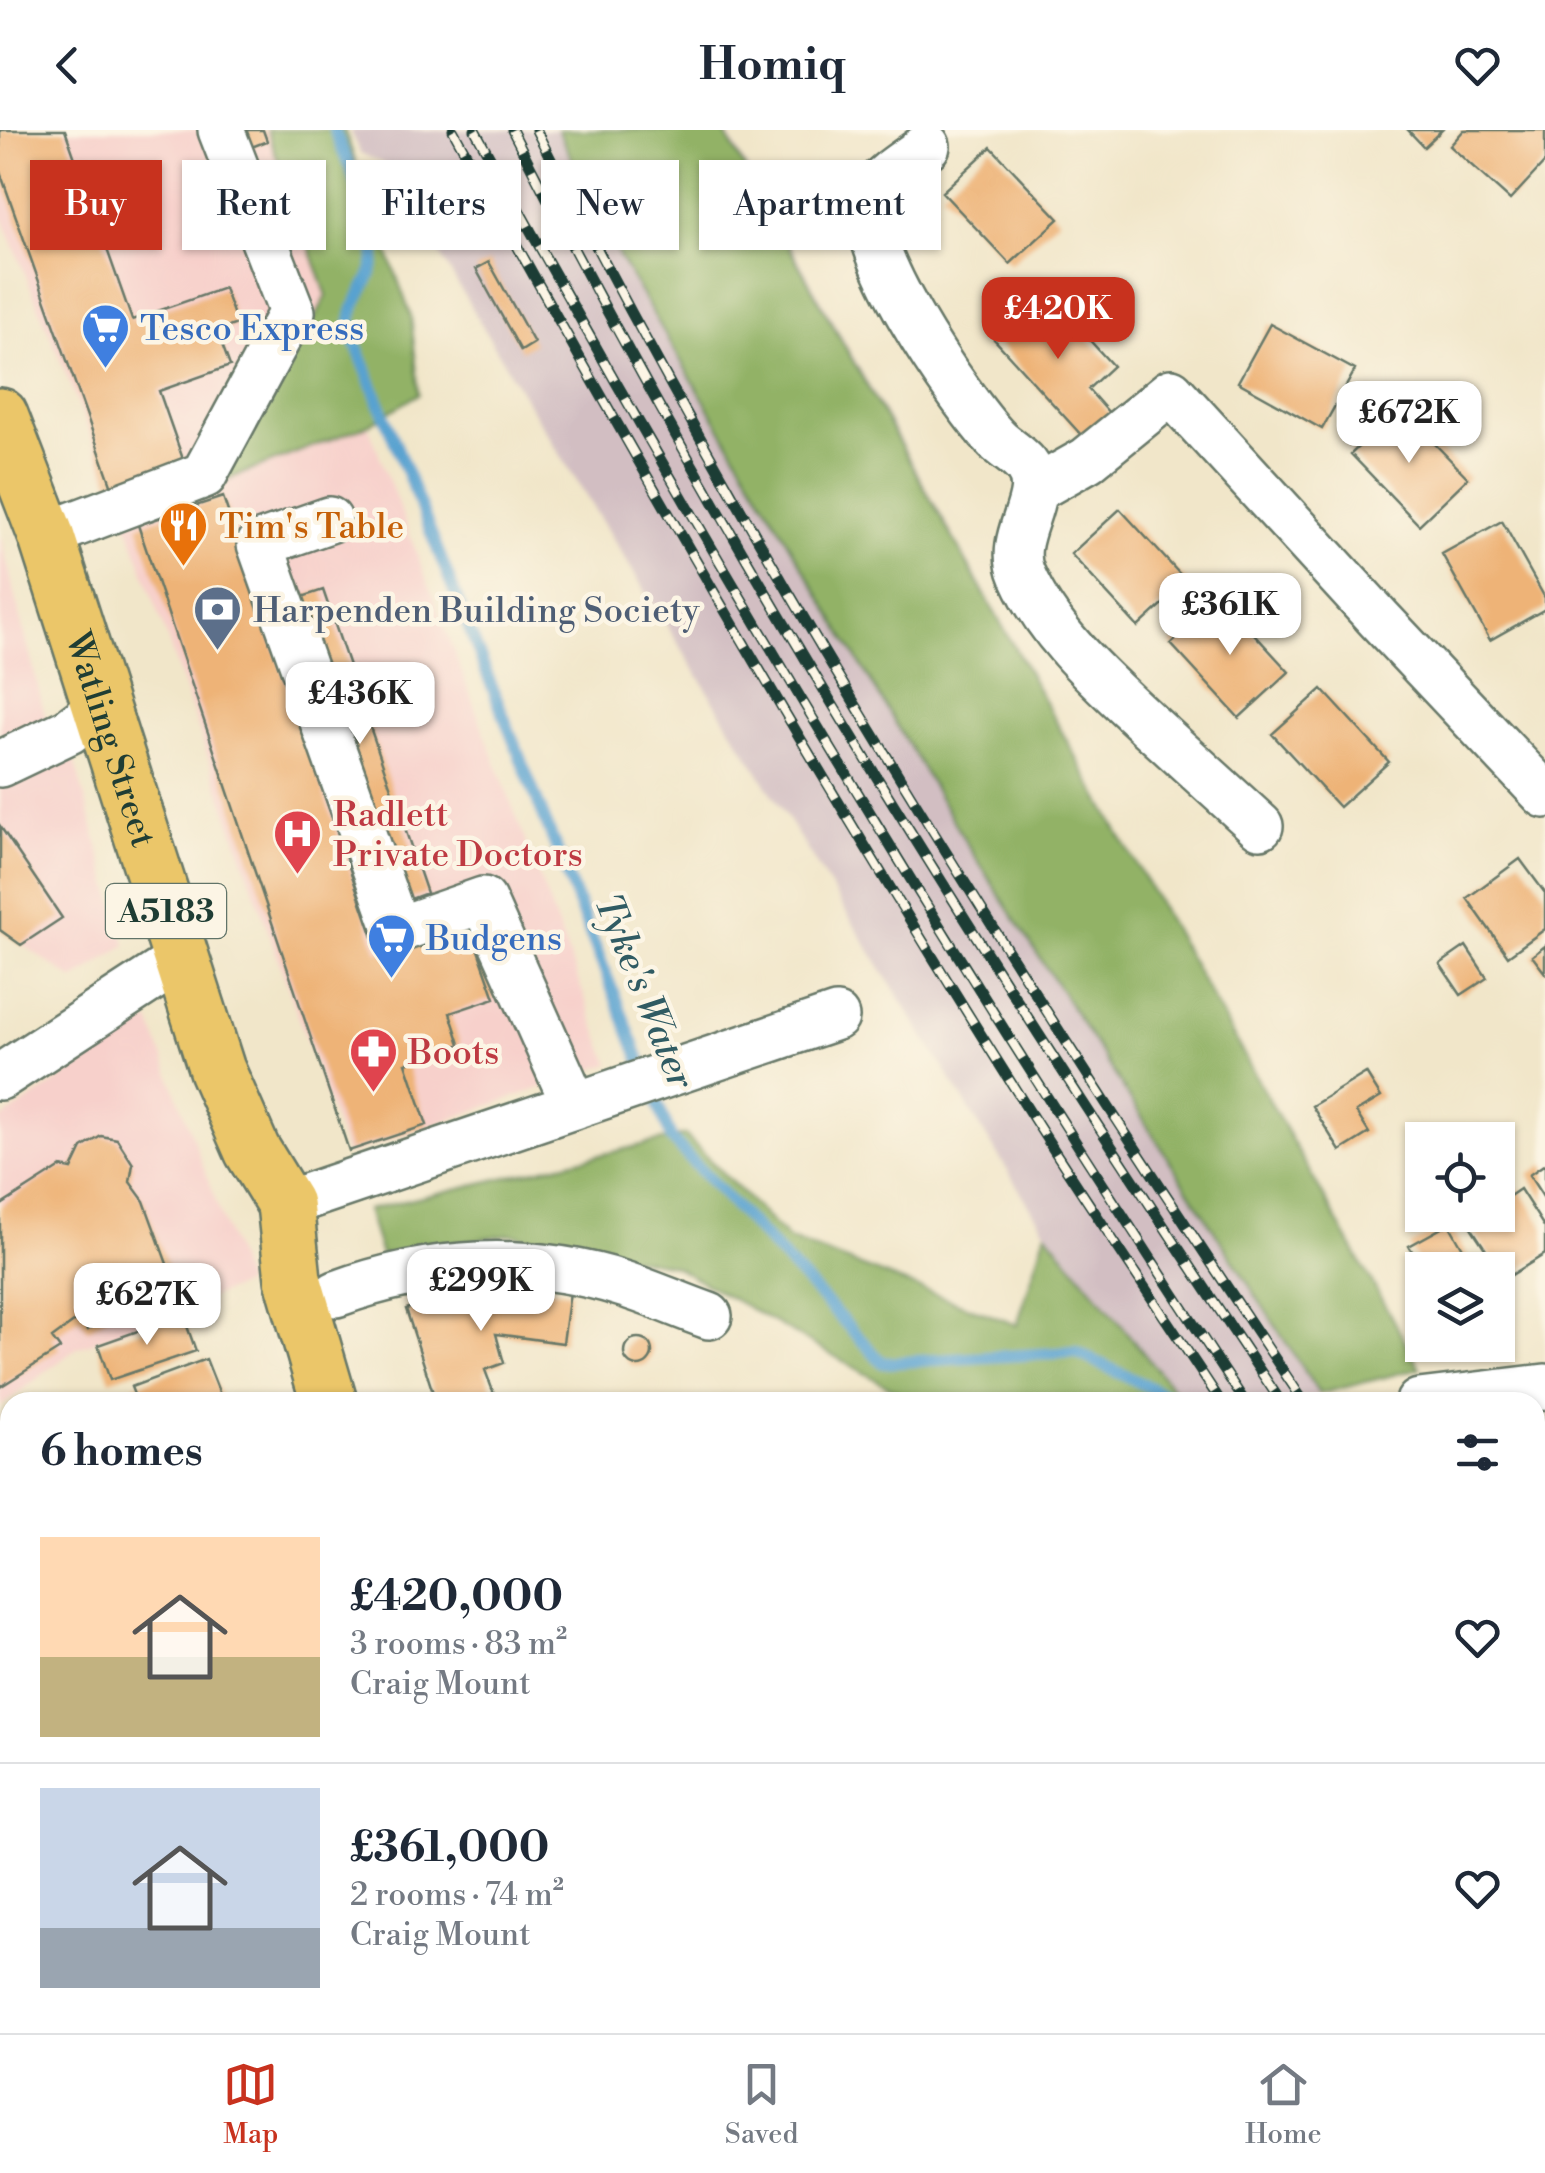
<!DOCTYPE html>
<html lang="en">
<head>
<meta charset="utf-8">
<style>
  body { margin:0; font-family:"Libre Bodoni",serif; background:#f2f2f3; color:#1f2937; height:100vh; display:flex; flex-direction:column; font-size:38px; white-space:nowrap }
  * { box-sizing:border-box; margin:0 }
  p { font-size:32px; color:#747a83 }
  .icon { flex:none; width:55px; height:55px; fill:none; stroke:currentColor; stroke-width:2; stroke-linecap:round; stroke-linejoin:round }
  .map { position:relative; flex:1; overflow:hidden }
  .details { position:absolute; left:0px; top:1262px; width:1545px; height:642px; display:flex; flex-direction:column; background:#fff; border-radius:30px 30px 0 0; box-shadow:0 2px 8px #0004 }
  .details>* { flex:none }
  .hud { position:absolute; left:30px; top:30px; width:1000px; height:90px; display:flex; gap:20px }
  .tools { position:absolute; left:1405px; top:992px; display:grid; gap:20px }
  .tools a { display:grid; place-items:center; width:110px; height:110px; border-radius:0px; background:#fff; box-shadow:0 2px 8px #0004; font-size:50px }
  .price { position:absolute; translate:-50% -85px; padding:0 22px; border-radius:20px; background:#fff; color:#222; font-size:32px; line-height:65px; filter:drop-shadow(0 2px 5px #0008) }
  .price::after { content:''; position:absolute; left:50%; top:60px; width:30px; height:22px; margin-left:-15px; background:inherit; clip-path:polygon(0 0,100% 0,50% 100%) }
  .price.active { background:#c8321e; color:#fff }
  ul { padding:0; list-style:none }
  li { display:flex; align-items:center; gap:30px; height:250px; padding:0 40px }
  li+li { border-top:2px solid #e0e1e3 }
  li span { display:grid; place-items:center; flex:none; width:280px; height:200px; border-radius:0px; color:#555 }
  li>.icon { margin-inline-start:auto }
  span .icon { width:120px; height:120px; fill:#fffc; stroke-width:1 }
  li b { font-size:42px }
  h2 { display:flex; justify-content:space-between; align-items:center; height:120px; padding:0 40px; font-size:42px }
  .pill { padding:0 35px; border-radius:0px; background:#fff; box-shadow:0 2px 8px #0004; font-size:35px; line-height:90px }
  .pill.active { background:#c8321e; color:#fff }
  header { display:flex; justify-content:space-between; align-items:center; height:130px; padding:0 40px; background:#fff; font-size:45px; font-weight:800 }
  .dock { display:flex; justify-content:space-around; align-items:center; height:140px; border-top:2px solid #e0e1e3; background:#fff; font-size:28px; color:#747a83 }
  .dock a { display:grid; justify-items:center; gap:5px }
  .dock .active { color:#c8321e }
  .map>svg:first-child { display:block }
</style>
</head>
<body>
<header><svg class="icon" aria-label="back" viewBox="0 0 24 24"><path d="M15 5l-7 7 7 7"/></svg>Homiq<svg class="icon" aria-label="heart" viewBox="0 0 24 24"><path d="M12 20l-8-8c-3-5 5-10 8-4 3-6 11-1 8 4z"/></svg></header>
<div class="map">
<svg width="1545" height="1903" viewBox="0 0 1545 1903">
  <rect width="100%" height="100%" fill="#fcf5e5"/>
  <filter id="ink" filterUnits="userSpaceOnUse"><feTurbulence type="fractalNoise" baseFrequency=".01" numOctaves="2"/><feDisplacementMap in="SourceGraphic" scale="20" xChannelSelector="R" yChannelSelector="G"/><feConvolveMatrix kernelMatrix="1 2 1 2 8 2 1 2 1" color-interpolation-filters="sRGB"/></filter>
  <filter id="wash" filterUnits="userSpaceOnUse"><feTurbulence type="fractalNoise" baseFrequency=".0048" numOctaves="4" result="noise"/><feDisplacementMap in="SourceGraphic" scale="40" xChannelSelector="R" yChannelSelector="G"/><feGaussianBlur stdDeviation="2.25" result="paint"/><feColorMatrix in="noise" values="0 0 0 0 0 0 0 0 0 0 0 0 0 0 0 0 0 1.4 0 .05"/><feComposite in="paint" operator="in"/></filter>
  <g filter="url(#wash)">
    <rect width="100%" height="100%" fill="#f1e6c9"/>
    <path fill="#f7d0cb" d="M0,0h267l60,166 -105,185 146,-56 242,639 -264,91 -215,-621 -131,-322z
      M0,404l54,218 16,-7 56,200 -52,35 -74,-51z
      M150,890l96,264 -169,64 -77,59v-287z"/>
    <path fill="#d2bec2" d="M350,0h376l694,1238 -128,34h-109l-137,-170 -517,-827 -142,-240 -27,-12z
      M1535,1539l10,14v326l-10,-16z"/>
    <path fill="#b8cf74" stroke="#6c8654" stroke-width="2.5" d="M1545,1418v135l-10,-14v-115z
      M923,1895h499l1,8h-499z"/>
    <path fill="#92b266" stroke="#58784d" stroke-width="2.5" d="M267,0h77l67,186 8,78 -51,31 -147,57 106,-186z
      M558,0h165l697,1238 -101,26 -352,-550 -347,-586z
      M685,1005l103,104 229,86 29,-93 137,170h-267l-244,-137 -162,-31 -129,21 -14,-45z
      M1545,1288v130l-10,6v-135z
      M1535,1762l10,14v127h-122l-1,-8h113z"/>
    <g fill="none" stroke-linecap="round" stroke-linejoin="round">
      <path stroke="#58a2d0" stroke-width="12" d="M334,0c13,34 49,100 40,134 -6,26 -22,34 -24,65l322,811 211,223 193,-11 89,43 5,7
        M1454,1895l2,8"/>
    </g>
    <g id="blocks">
      <path fill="#eeb377" d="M0,0h65l67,190 92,-32 13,36 -20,7 13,35 -71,25 25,71 -72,25 -112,-315z
        M227,0h36l4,11 -31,12z
        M1408,0h34l-18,17z
        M1464,0h81v32l-35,38 -60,-54z
        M991,17l68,72 -49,45 -68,-72z
        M489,132l45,81 -13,8 -45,-82z
        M1046,162l67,74 -25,23 23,26 -27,23 -90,-99z
        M1270,194l85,46 -33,59 -84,-47z
        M1399,277l69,71 -49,47 -68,-71z
        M223,367l155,455 90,-30 27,76 -45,15 10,31 -54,19 21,62 -78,26 -211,-626z
        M1120,379l67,73 -49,45 -67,-73z
        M1502,391l43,77v11l-55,31 -48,-86z
        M323,460l104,303 -30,11 -104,-304z
        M1221,468l68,74 -50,46 -68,-74z
        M1322,559l67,73 -50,45 -67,-73z
        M0,696l62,92 -41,27 -21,-15z
        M1520,729l25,34v36l-37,27 -41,-58z
        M1466,816l21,32 -26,17 -21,-31z
        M1545,816v27l-13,-17z
        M1366,943l15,24 -25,15 13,21 -29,18 -28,-45z
        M101,1006l16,3 16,25 -3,18 14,19 30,82 -42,15 -44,32 -9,-12 -27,20 8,11 -60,38v-181l61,-39 11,2 10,-21z
        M1545,1034v36l-16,-25z
        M1520,1059l25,39v26l-40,25 -42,-64h35v-11z
        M1449,1094l25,44 -51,2 -14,-24z
        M491,1151l79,11 -7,51 -67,-9 8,29 -19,7 12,32h-61l-30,-93z
        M183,1185l13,36 -86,29 -12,-35z
        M624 1222a14 14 0 1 1 28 0a14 14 0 1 1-28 0Z
        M206,1229l17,43h-86l-6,-15z
        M0,1788h5l5,67 -10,1z
        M328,1895h38l3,8h-61z
        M420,1895h52l2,5 -51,3z
        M664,1895h58l2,6 -57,2z
        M1269,1895h103l1,8h-143z"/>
    </g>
  </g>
  <g filter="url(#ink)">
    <use href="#blocks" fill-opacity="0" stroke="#687868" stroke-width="2.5"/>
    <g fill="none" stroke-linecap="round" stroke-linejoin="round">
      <defs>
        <path id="minor" d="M927,16c-16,13 -41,27 -53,43 -32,44 90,217 123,251 9,9 21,15 29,25 25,31 -21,69 -4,109 26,60 79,106 126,150 37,34 75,68 112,102
          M1034,360l53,-30 84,-68 208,227 166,176
          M329,390l-69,24 137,386 86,-30 92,206
          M46,405l158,-60 88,-163 -71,-182
          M0,634l69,-33 32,-24
          M0,947l181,-118
          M285,1074l551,-187
          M336,1164c92,-34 192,-40 287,-10 29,9 57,22 86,32
          M1419,1272l126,-15
          M388,1895l3,8
          M1011,1903l21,-8"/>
        <g id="major">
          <path id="s1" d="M0,286l46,119 171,535 35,80 33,54 8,75 36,123"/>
          <path d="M535,1895l2,8"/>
        </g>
      </defs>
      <use href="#minor" stroke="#687868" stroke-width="50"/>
      <use href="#major" stroke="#687868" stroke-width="60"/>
      <use href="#minor" stroke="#fff" stroke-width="45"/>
      <use href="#major" stroke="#ebc669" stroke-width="55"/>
      <defs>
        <path id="rail" d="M453,0c184,335 376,666 581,989 61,96 125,189 187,283
          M475,0c238,435 496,859 770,1272
          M512,0c225,443 493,861 769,1272
          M536,0c223,442 492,862 768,1272
          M1535,1609l10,15
          M1535,1641l10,14
          M1535,1692l10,14
          M1535,1726l10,14"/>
      </defs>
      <use href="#rail" stroke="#1f3d34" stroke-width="11"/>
      <use href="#rail" stroke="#fcf5e5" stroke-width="8" stroke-dasharray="22" stroke-linecap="butt"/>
    </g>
  </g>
  <defs>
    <symbol id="supermarket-pin" viewBox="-11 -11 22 30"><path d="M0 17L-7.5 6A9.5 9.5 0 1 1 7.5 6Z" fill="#3f7fe0" stroke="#fcf5e5"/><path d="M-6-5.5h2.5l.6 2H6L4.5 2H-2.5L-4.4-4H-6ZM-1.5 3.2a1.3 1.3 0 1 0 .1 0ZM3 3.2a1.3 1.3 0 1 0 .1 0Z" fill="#fff"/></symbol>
    <symbol id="restaurant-pin" viewBox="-11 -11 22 30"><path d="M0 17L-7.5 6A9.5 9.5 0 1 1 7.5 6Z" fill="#e8710a" stroke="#fcf5e5"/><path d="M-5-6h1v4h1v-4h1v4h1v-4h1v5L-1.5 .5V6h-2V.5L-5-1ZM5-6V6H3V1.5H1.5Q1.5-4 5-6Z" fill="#fff"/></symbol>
    <symbol id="bank-pin" viewBox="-11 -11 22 30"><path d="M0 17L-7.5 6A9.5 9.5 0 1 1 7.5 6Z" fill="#5c6f8a" stroke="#fcf5e5"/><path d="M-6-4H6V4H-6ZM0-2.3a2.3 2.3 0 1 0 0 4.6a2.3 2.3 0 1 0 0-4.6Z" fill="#fff"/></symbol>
    <symbol id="hospital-pin" viewBox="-11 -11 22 30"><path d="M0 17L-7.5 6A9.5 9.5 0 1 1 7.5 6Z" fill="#e0444e" stroke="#fcf5e5"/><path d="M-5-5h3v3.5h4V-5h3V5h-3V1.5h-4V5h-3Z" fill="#fff"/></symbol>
    <symbol id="pharmacy-pin" viewBox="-11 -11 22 30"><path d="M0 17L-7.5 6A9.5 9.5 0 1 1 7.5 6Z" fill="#e0444e" stroke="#fcf5e5"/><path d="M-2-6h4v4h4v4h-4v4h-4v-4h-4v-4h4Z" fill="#fff"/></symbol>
  </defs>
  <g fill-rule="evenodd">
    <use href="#supermarket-pin" x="78" y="170" width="55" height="75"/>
    <use href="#restaurant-pin" x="156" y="368" width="55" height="75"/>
    <use href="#bank-pin" x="190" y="452" width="55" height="75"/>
    <use href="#hospital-pin" x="270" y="676" width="55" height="75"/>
    <use href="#supermarket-pin" x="364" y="780" width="55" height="75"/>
    <use href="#pharmacy-pin" x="346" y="894" width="55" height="75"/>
  </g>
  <g text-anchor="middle" stroke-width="9" stroke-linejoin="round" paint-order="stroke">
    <rect fill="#fcf5e5" stroke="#617469" stroke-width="2.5" x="106" y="754" width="120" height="54" rx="8"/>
    <g font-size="32" font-weight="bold" fill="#1f3d34">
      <text x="166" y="792">A5183</text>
    </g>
    <g font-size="35" fill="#366cbe" stroke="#fcf5e5" text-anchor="start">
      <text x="140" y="210">Tesco Express</text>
      <text x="426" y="820">Budgens</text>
    </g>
    <g font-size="35" fill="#c56008" stroke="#fcf5e5" text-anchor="start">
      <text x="219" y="408">Tim's Table</text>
    </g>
    <g font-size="35" fill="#4e5e75" stroke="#fcf5e5" text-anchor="start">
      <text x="253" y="492">Harpenden Building Society</text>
    </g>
    <g font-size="35" fill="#1f3d34" stroke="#fcf5e5">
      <text dy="12" stroke="none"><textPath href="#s1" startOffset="342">Watling Street</textPath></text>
    </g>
    <g font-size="35" fill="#be3a42" stroke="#fcf5e5" text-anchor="start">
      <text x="333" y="696">Radlett<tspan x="333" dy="40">Private Doctors</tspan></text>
      <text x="408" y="934">Boots</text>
    </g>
    <g font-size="38" font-style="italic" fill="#305b63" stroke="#fcf5e5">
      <text transform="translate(645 861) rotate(68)" y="13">Tyke's Water</text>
    </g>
  </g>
</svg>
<div class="tools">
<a><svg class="icon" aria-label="locate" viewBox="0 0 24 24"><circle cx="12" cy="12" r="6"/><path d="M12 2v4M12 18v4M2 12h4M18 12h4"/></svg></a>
<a><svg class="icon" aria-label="layers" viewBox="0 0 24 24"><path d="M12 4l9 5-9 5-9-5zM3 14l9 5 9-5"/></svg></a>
</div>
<b class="price active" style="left:1058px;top:232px">£420K</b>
<b class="price" style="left:1409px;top:336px">£672K</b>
<b class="price" style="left:1230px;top:528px">£361K</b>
<b class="price" style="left:360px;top:617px">£436K</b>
<b class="price" style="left:481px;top:1204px">£299K</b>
<b class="price" style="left:147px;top:1218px">£627K</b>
<div class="hud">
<a class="pill active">Buy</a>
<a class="pill">Rent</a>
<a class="pill">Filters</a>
<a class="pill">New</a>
<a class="pill">Apartment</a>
</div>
<section class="details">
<h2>6 homes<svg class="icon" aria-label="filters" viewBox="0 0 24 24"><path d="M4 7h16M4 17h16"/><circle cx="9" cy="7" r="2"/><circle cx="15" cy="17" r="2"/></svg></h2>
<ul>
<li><span style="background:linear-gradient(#ffd9b3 60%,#c2b280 0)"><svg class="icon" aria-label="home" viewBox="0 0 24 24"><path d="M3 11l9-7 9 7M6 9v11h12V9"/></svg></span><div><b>£420,000</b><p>3 rooms · 83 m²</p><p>Craig Mount</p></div><svg class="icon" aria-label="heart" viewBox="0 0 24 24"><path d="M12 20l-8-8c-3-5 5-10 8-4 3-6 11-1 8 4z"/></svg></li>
<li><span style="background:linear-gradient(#c9d6e8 70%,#9aa5b1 0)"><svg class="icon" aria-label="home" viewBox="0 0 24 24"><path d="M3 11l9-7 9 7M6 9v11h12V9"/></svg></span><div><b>£361,000</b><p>2 rooms · 74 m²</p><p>Craig Mount</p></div><svg class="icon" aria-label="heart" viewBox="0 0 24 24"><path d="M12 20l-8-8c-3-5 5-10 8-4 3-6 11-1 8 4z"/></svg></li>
</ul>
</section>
</div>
<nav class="dock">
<a class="active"><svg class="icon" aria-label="map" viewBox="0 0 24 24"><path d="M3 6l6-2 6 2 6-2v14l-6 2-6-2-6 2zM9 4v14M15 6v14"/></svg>Map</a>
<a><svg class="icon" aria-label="saved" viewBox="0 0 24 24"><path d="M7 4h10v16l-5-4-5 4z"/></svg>Saved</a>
<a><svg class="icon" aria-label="home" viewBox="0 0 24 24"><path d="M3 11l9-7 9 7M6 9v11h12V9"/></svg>Home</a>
</nav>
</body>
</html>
